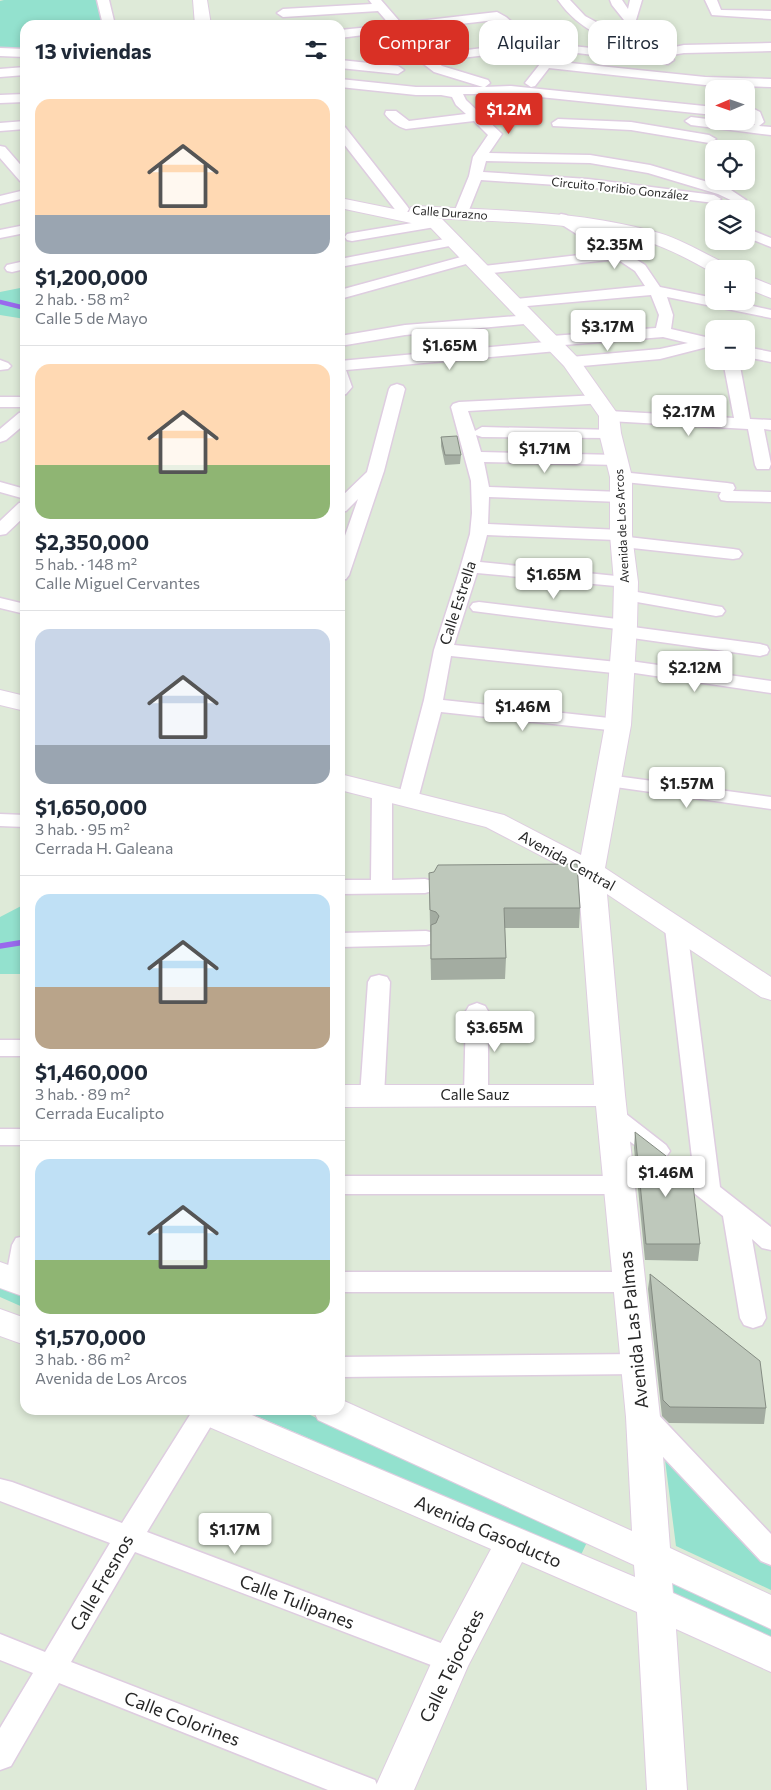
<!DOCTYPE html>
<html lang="es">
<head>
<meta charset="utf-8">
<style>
  body { margin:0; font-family:Commissioner,sans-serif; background:#f6f6f7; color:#1f2937; height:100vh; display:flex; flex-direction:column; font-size:19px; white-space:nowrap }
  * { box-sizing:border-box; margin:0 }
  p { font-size:16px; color:#747a83 }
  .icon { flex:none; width:28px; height:28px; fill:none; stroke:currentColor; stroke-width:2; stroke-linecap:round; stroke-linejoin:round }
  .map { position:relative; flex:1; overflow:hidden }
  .side { position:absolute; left:20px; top:20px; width:325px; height:1395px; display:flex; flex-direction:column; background:#fff; border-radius:15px; box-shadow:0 2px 8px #0003 }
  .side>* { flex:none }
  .top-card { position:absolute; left:360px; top:20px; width:335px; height:45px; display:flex; gap:10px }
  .needle { width:32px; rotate:268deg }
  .buttons { position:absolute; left:705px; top:80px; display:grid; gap:10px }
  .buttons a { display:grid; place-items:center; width:50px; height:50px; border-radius:10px; background:#fff; box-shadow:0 2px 8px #0003; font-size:25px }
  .price { position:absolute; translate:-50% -42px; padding:0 11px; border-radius:5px; background:#fff; color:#222; font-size:16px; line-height:32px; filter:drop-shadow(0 1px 2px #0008) }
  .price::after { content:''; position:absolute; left:50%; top:30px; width:15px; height:11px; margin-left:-8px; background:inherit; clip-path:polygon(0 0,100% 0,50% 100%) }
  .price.on { background:#d93025; color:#fff }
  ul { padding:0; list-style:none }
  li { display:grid; align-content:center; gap:10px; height:265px; padding:0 15px }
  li+li { border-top:1px solid #e0e1e3 }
  li span { display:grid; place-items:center; height:155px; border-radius:15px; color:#555 }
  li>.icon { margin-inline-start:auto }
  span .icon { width:90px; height:90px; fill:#fffc; stroke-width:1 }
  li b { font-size:21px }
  h2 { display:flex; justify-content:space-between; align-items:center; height:60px; padding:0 15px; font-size:21px }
  .chip { padding:0 18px; border-radius:15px; background:#fff; box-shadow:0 2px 8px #0003; font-size:18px; line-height:45px }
  .chip.on { background:#d93025; color:#fff }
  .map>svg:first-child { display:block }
</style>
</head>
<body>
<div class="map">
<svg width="771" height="1790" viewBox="0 0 771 1790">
  <rect width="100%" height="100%" fill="#deead8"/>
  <path fill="#93e1ce" d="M4,0h94l5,25h-78v24l-25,-1v-47z
    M25,287v32l-25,-4v-23z
    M25,904v70h-25v-57z
    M0,1282l25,11v15l-25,-11z
    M242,1410h58l76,37 212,93 -8,17 -195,-83 -79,-37z
    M663,1444l108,115v31l-95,-44z
    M667,1576l104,48v17l-108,-49z"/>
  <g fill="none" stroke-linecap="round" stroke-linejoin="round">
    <path stroke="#9969ed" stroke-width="4.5" d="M0,302l25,6"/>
    <path stroke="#9969ed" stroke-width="5.5" d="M0,946l25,-4"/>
    <defs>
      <path id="street" d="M97,0h12l6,25h-12z
        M369,0h12l20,23 96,-11 9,5 29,25 112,12c-34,-11 -68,-23 -89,-54h12l15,16 35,19 4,-15 -12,-15 -2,-5h12l6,9 2,-9h12l-12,40 26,11 28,-6 87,-2v8l-87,2 -18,3 6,1 2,3 -6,4 -124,-15 6,7 1,5 154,16 66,2v8l-66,-2 -156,-17 -14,18 -4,1 -6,-4 15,-19 -2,-7 -8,-7 -94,11 6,5 46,14 2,3 -5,4 26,-1 203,21v8l-203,-21h-48l3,6 36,34 -13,19 101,2 60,10 78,23 18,12 -7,4 -21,-10 -70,-21 -58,-10 -104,-2 -3,11 105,7 126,16 7,4 -7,4 -126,-16 -107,-7 -14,35 -2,3h-10l-2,-3 16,-39 4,-19 15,-22 -14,-14 -68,8c-8,-2 -17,-9 -21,-15l1,-3h10l13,10 57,-7 -10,-9 -4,-8 -11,-2h-25l-76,-8v-8l76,8h67l-49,-15 -13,-10 -26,-31 -55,7v-8l50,-5 -12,-14 -95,6 -6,-4 6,-4 89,-5zM495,20l27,23 -94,12 -21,-25z
        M705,0h12l4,10 50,1v8l-59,-4z
        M0,48l25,1v8l-25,-1z
        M340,60l58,6 6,4 -6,4 -58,-6z
        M25,67v8l-25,2v-8z
        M25,94v8l-25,1v-8z
        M746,105l14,7 4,10 -5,4 12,1v8l-80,-10 -6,-4 6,-4 64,8 -9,-10z
        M558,119l73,3 78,13 7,4 -7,4 -78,-13 -78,-4 -1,-3z
        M25,121v8l-25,2v-8z
        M340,126l5,1 62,79 2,3 -2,3h-10l-57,-73z
        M0,146l5,1 20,23v12l-5,-1 -20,-23z
        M25,190v8l-25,6v-8z
        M561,214l5,1 79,50 15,22 54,11v3h17l40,9v8l-104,-21 6,18 -2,14 43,10v10l-7,-2 -47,12 -89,8 -5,-2 -3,-3 3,-3 5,-2 89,-8 28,-6 -25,-6 -99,8 -2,4 -5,2 -211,19 6,17 -6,7 -6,2v-35l205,-19 2,-4 5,-2 104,-8 3,-13 -8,-20 -135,12 -5,-1 -2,-3 2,-3 5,-1 129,-13 -10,-15 -18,-12 -133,15 -5,-1 -2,-3 2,-3 5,-1 121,-14 -49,-31 -2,-3z
        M436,219l7,4 -2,3 -89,15 -5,-1 -2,-3 2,-3 5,-1z
        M25,225v8l-25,5v-8z
        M746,228l25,10v9l-25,-10z
        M455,237l5,1 2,3 -2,3 -120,23v-8z
        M472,254l5,1 2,3 -2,3 -137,38v-9z
        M25,261v8l-13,3 -5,-1 -2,-3 2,-3z
        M530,315l5,2 3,3 -3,3 -130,12 -65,11v-10l65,-11z
        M746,347l25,5v10l-25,-5z
        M0,360l8,3 3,3 -3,3 -8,1z
        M723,361h16l11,58 21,1v10l-7,-1 7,35 -2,5h-12l-2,-4 -7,-36 -139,-8 -6,-2 -2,-3 2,-3 6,-2 125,7z
        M397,384l6,2 2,3 -21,82 -35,104 -3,4 -6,1v-30l18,-51 -12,12 -6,1v-14l27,-26 22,-83 2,-3z
        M599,395l6,2 2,3 -2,3 -137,8 7,20 7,-4 134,3 2,3 -2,3 -6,2 -128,-1 -6,-2 5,17 137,3 6,1 2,4 -2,4 -6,1 -134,-3 5,25 132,5 6,1 2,4 -2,4 -6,1 -132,-5 -1,27 133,6 6,1 3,4 -2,2 105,12 6,1 3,4 -3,4 -6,1 -110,-12 -6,-1 -3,-4 2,-2 -129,-5 -7,27 146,15 6,1 3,4 -3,4 -6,1 -149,-14 -23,72 163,17 6,-2 148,21v12l-143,-21 -5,2 -172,-18 -8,44 175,19 7,2 3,4 -3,4 -7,2 -177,-19 -23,87 -3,4 -7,2 -7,-2 -3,-4 26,-99 10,-50 25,-78 11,-38 2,-21 -1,-32 -20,-74 2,-3 6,-2z
        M0,397h25v10h-25z
        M25,411v13l-19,16 -6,2v-13l19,-16z
        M621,472l106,11 6,1 2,4 -2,3 38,1v10l-44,-1 -6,-1 -2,-4 2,-4 -106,-11 -2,-4 2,-4z
        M0,482l25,7v10l-25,-7z
        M25,502v14l-19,18 -6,1v-14l19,-18z
        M626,590l90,16 6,1 3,4 -3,4 -6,1 -96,-17 -3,-4 3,-4z
        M0,598l25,6v10l-25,-6z
        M479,602l146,18 6,1 3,4 -1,2 127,17 7,2 2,4 -2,4 -7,2 -135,-19 -7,-2 -1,-6 -144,-18 -3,-4 3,-4z
        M608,775l163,22v12l-170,-24 -3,-4 3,-4z
        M382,786l7,2 3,4v88l33,-1 7,2 4,5 -4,5 -7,2 -85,1v-14h31l1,-88 3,-4z
        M0,814l25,1v12l-25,-1z
        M676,921l8,2 3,5 33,259 51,40v23l-9,-2 -10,-9 14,79 -4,7 -9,3 -9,-3 -4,-7 -17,-102 -34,-27 -3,-6 3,-6 5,-2 -29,-247 3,-5z
        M426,931l8,2 3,5 -3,5 -8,2 -86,2v-14z
        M379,975l8,2 3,5 -6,114 -4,6 -8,2 -8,-2 -4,-6 8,-114 3,-5z
        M477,1003l8,3 3,5v84l-4,6 -8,2 -8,-2 -4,-6 2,-84 3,-5z
        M0,1040h25v16h-25z
        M613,1108l8,2 45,35 4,6 -4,6 -8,3 -8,-3 -45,-35 -4,-6 4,-6z
        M0,1129h25v16h-25z
        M340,1176h280l9,3 3,6 -3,6 -9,3h-280z
        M25,1236v53l-7,3 -9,-3 -4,-7 7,-37 4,-7z
        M340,1272h289l9,3 4,7 -4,7 -9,3h-289z
        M639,1354l9,3 4,7 -4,7 -9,3 -299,3v-20z
        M643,1406l10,3 118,125v31l-10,-4 -128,-136 -3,-8 3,-8z
        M193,1410l27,1 -73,121 315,119 5,9 -5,9 -10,4 -317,-121 -64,110 304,118 4,10h-51l-269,-107 -48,83 -11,4v-42l33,-55 -33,-13v-26l45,18 65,-109 -110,-42v-22l12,3 110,41z"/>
      <path id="secondary" d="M193,0h14l4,25h-16z
        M340,198l69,14 2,-5 6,-1c81,5 163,4 242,27 24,7 46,21 69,32l2,4h-16v4c-23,-12 -45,-25 -69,-32 -68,-20 -138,-18 -208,-23l5,1 136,139 41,58 2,17 11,44v58l6,47 -1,43 -6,100 -26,143 166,109v23l-10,-3 -154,-103 18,201 35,322 10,131 101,47v34l-99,-46 1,10 98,44v35l-95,-43 11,161h-40l-10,-178 -115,-50 -54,104 -54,124h-40l64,-142 53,-99 -298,-129 -5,-10h52l395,167 -1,-12 -316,-145 -5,-10h27v-11l2,1 290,131 -6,-114 -30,-311 -256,1v-22h254l-16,-210 -92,-48 -146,-37v-16l164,41 77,40 24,-130 8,-100 1,-43 -4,-47v-58l-11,-44v-17l-35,-50 -134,-139 -90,-19z
        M746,275l25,10v13l-25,-10z
        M0,690l25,6v15l-25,-6z
        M0,1262l25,9v26l-25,-9z
        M0,1309l25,9v27l-25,-9z"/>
    </defs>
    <use href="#street" stroke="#decde0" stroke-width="3"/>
    <use href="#secondary" stroke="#decde0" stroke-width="2"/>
    <use href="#street" fill="#fff" fill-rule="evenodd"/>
    <use href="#secondary" fill="#fff" fill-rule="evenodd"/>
  </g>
  <path fill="#a3aca1" d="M441,437l20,18 -1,9 -15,1 -4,-19z
    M429,873l151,35 -1,20h-74l1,30 -1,21 -74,1z
    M635,1132l65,112 -2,17 -53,-1 -11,-112z
    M650,1274l116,134 -2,16 -95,-1 -7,-7 -14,-127z"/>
  <path fill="#bec8bb" stroke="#858c83" d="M457,436l4,19h-16l-4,-18z
    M577,864l3,44h-76l2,50 -75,1v-34l5,-2 3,-7 -3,-4 -6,-2 -1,-37 5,-1 4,-7z
    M635,1132l57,44 8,68h-54z
    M650,1274l110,87 6,47 -96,-1 -7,-7z"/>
  <g text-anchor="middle" stroke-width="4" stroke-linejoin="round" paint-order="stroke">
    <g font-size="12" fill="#272727" stroke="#fff">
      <text transform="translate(620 189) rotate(6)" y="4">Circuito Toribio González</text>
      <text transform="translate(450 213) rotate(4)" y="4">Calle Durazno</text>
      <text transform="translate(622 526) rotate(-93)" y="4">Avenida de Los Arcos</text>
    </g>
    <g font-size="15" fill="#272727" stroke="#fff">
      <text transform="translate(458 603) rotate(-72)" y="5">Calle Estrella</text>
      <text transform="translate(567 861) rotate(29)" y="5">Avenida Central</text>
      <text x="475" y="1100">Calle Sauz</text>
    </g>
    <g font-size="18" fill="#272727" stroke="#fff">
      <text transform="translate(634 1330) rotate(-96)" y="6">Avenida Las Palmas</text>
      <text transform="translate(488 1532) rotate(23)" y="6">Avenida Gasoducto</text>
      <text transform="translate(102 1583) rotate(-60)" y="6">Calle Fresnos</text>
      <text transform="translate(297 1602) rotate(21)" y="6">Calle Tulipanes</text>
      <text transform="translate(452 1666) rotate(-64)" y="6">Calle Tejocotes</text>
      <text transform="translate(182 1719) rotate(21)" y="6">Calle Colorines</text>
    </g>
  </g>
</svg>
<div class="buttons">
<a><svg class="needle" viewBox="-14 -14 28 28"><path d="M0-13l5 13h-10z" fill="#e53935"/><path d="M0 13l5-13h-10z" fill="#747a83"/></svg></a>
<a><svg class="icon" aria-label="locate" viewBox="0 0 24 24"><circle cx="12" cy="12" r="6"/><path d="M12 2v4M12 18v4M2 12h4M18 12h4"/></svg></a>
<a><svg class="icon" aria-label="layers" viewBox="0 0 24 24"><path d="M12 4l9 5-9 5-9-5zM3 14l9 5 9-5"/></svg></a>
<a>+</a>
<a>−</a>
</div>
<b class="price on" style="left:509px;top:135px">$1.2M</b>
<b class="price" style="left:615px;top:270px">$2.35M</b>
<b class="price" style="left:608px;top:352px">$3.17M</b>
<b class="price" style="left:450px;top:371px">$1.65M</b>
<b class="price" style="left:689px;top:437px">$2.17M</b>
<b class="price" style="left:545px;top:474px">$1.71M</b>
<b class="price" style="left:554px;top:600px">$1.65M</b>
<b class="price" style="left:695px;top:693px">$2.12M</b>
<b class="price" style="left:523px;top:732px">$1.46M</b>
<b class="price" style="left:687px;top:809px">$1.57M</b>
<b class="price" style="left:495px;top:1053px">$3.65M</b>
<b class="price" style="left:666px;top:1198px">$1.46M</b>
<b class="price" style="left:235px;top:1555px">$1.17M</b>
<div class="top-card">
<a class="chip on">Comprar</a>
<a class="chip">Alquilar</a>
<a class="chip">Filtros</a>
</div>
<section class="side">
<h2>13 viviendas<svg class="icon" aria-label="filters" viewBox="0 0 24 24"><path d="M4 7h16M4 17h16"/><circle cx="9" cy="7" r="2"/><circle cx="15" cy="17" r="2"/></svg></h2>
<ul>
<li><span style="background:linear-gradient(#ffd9b3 75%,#9aa5b1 0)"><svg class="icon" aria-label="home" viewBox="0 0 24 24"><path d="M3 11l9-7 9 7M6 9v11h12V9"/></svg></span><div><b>$1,200,000</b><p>2 hab. · 58 m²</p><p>Calle 5 de Mayo</p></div></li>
<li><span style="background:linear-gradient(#ffd9b3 65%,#8fb573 0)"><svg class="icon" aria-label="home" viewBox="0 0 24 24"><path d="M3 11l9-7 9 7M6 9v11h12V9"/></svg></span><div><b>$2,350,000</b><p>5 hab. · 148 m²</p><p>Calle Miguel Cervantes</p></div></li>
<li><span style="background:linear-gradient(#c9d6e8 75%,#9aa5b1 0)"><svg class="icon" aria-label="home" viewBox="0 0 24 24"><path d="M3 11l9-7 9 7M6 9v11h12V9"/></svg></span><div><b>$1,650,000</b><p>3 hab. · 95 m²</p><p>Cerrada H. Galeana</p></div></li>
<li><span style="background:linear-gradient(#bfe0f5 60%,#b9a48a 0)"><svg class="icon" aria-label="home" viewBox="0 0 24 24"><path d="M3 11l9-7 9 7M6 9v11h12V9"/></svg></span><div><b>$1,460,000</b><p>3 hab. · 89 m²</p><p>Cerrada Eucalipto</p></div></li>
<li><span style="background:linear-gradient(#bfe0f5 65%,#8fb573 0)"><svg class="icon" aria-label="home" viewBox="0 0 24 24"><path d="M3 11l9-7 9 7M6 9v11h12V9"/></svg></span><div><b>$1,570,000</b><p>3 hab. · 86 m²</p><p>Avenida de Los Arcos</p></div></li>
</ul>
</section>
</div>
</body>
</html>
